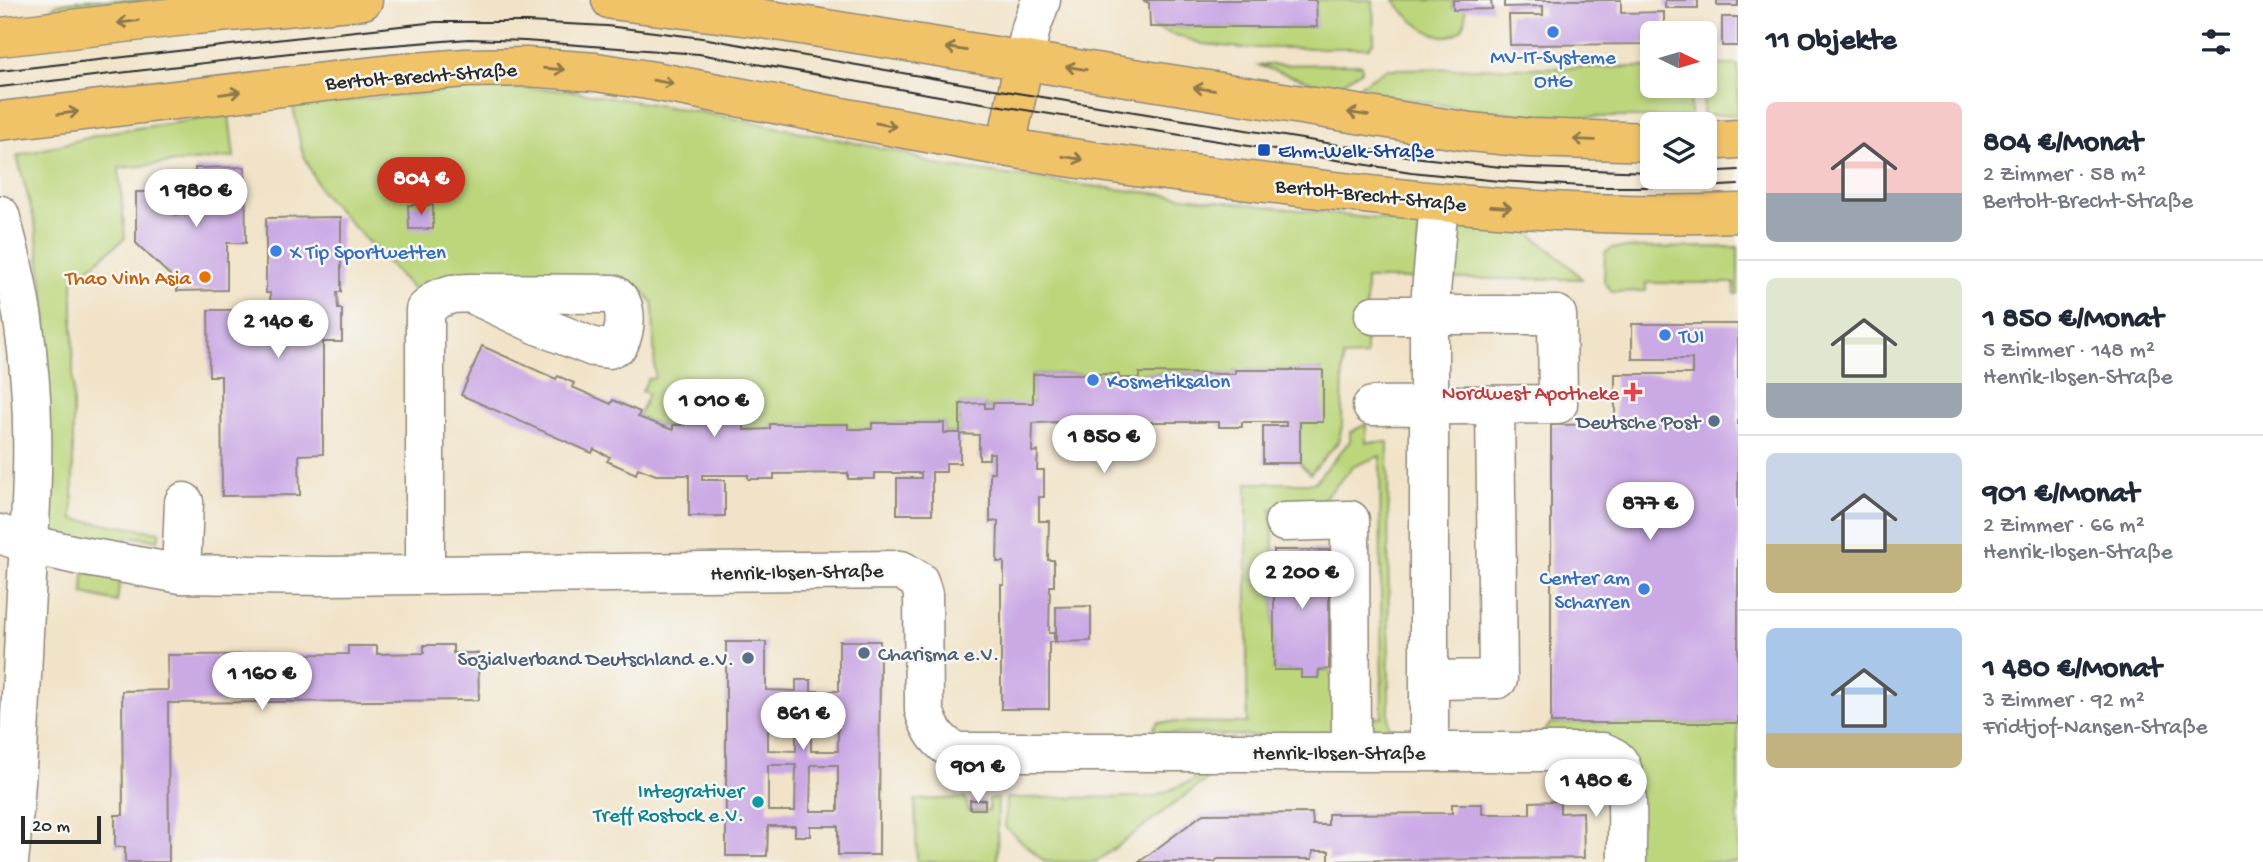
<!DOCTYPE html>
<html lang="de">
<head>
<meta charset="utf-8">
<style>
  body { margin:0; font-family:"Gochi Hand",sans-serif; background:#f6f6f7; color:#1f2937; height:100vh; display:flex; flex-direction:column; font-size:26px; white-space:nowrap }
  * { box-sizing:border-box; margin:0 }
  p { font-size:23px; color:#747a83 }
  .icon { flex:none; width:38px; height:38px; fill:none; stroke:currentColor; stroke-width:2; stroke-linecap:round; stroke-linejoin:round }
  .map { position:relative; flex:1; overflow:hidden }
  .sheet { display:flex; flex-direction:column; background:#fff; width:525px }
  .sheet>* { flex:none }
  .needle { width:46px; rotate:95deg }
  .tools { position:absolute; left:1640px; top:21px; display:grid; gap:14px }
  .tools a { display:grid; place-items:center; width:77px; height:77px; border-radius:10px; background:#fff; box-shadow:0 4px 10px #0003; font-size:35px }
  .scale { position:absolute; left:21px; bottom:18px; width:80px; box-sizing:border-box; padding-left:7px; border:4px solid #2b2b2b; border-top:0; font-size:19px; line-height:24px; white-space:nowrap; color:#2b2b2b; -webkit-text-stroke:5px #f6f6f2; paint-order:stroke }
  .price { position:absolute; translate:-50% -60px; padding:0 16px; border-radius:24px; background:#fff; color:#222; font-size:23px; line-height:46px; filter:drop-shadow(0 2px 4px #0008) }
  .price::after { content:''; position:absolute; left:50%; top:42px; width:21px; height:16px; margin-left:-10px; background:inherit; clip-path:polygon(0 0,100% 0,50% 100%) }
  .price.active { background:#c8321e; color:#fff }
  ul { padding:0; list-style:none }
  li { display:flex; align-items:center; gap:21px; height:175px; padding:0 28px }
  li+li { border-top:2px solid #e0e1e3 }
  li span { display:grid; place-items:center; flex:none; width:196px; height:140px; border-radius:10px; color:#555 }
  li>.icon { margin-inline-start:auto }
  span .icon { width:84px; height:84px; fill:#fffc; stroke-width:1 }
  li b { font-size:30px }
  h2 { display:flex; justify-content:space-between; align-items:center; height:84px; padding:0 28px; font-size:30px }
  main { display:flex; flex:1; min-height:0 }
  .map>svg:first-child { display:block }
</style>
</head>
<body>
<main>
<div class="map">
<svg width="1738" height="862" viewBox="0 0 1738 862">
  <rect width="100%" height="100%" fill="#f6f6f2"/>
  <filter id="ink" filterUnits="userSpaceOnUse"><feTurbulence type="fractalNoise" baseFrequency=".0143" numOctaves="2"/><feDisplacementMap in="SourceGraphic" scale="14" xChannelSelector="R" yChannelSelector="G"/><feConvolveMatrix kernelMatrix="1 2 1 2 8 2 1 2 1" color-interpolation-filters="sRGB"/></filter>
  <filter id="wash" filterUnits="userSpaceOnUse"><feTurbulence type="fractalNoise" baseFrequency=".00686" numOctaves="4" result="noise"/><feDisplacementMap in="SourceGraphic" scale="28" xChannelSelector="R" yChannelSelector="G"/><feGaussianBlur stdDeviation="1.57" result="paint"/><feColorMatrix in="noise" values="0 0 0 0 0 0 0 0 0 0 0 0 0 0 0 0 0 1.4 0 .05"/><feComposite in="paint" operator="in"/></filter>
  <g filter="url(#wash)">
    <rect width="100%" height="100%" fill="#f1e3c8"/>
    <path fill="#bcd67b" stroke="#748053" stroke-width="2" d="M85,0h70l-109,14c7,-13 25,-12 39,-14z
      M1316,0h57l1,41 -5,7h-128l-38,-4 -53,-17h166z
      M1394,0h59v9h12c1,11 1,19 -10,25 -20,10 -50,-18 -61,-34z
      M1362,64v6l-29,19 -76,-24z
      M1705,65h33v49l-35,2z
      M1652,67v19h38v31c-58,0 -115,1 -172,-3 -56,-5 -110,-14 -165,-24l33,-21z
      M483,87l83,3 146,24 192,39 31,12 146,20 338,39 -2,55h-51v77l-23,1 -1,69 -4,16 -28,32 -10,-11v-41l22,-52h-87v4l-95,-1 -1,5h-20v-4h-86v29l-48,5v-4h-25v29h-16v-10h-72v6h-24l-1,-5h-76l-1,5 -26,1 -1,-7 -69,2 -1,5 -35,-13 10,-23 -6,-3 6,-12 7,-1 -2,-75 -13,-16 -19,12 -201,-2 -99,-105 -19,-41 -9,-45z
      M229,115l5,42 -115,11 6,70 -52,43v238l87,13 -2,8 -31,-4 -2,18 -67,-18 -9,-7 -5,-10 3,-151 -1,-59 -11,-86 -18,-67 93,-24z
      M1448,227l79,4 38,31 17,17h-137z
      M1738,247v47h-3l-1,-11h-88v8l-34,1 -8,-11 1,-28 7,-5z
      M1366,424v18h22l1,290h10v7l-28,-3 -12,-18 23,-1 -2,-261 -26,10 -41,44 -42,-1 3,41v120h27l17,8 1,-8 10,-1 6,16 1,46 -13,7 -167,-5 -2,-6 4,-5 89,1v-240h67l36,-42v-9z
      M84,572l36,6 -3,24 -34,-8z
      M1551,723h187v139h-111l-1,-82 -83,-47z
      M1201,777h9l-114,85h-51l-40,-35 1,-29 147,-1z
      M966,798l2,13h21v-12l9,-1 -1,64h-80l-2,-62z"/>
    <g id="blocks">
      <path fill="#caa9e5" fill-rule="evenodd" d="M1142,0h174l1,27h-167l-1,-24z
        M1453,0h38l1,9 -39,1z
        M1504,0h117v13l43,-1v21h-12v11l-142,1 -1,-30h34v-9l-39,1z
        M1665,0h33v8h-33z
        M1717,0h21v6h-21z
        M1722,17h16v29h-16z
        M245,167l1,76h-19v47l-50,1v-9l-41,-39v-51h23v5l17,18h13l6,-4v-43z
        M408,205h25v24h-24z
        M341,217v75h-4l1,17h4v33h-19v112l-24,1 1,40 -78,1 -1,-120h-12l-1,-66h63l-1,-17h-4v-75z
        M1632,324h106v399h-187v-298l64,-1v-50h77v-15h-60z
        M482,346l74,33 2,-3 16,7 -2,4 39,17 2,-4 27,12 -2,5 35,13v-5l71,-2v7l26,-1v-5h78v5h24v-6h72v10h16v30h-14v9h-14v42h-35v-36h24v-5h-46v6h-27v-6l-74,1v5h-26v-4h-46v5h23v36h-36v-41h-33l-18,-7 -2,6 -29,-13 3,-4 -16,-8 -2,4 -131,-58z
        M1235,370h88v52h-23v41h-37v-37h23v-4h-44v5h-23v-5h-79v5h-25v-4h-45v6h-12l-1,-7 -24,1 -1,29 6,-1 -1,19h7v27h-5v24h10l-1,39h6v26h-4l-1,47h5v9h-5v67h-48v-124h3v-23h-7l1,-41 -8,1v-50h4v-19h-5v6h-10v-24l-19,-1v-30l25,-1v5h8v-5h40v-29h86v4h20v-5l96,1z
        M1274,550h55v119l-10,1 -1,8h-17v-8h-27z
        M1091,606v35l-35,1v-35z
        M839,641h41l-1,214h-41v-29h-28v10h-15v-10h-27l-1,30h-41v-214h40v48l30,1v-11h15v11h28zM768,704h28v47l-28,-1zM811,704h27v47h-27zM768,765h28l-1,46h-27zM811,765h27v46h-28z
        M424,645h29v8h25l1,47 -311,3 1,159h-44v-15h-10v-32h8l-1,-124 46,-1 -1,-35 181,-1v-8h29v8l47,-1z
        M970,800h15v9h-15z
        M1560,801v12l23,-1 1,46 -255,3v-10h-16l-1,8h-94l-4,3h-75l64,-48 109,-1 1,12h15v-11l124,-1v-9h30v10h48v-12z"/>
    </g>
  </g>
  <g filter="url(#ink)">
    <use href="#blocks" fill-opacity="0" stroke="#8e877a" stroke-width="2"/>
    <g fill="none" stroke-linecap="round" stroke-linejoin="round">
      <defs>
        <path id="minor" d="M1024,60l7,-32 10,-28
          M0,215c16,55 26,111 30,168 6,76 -1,153 -5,229 -4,83 -7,167 -16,250
          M1372,406l186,-2 -1,-89h-183
          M1284,522l66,-2 1,231
          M0,534l28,10 48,11 105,19 147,2 573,-6 18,11 4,13 1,116c6,20 14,33 33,42h646c6,3 13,5 17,12 11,19 6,75 7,98
          M181,574l3,-72
          M425,575v-265l12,-11 15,-5 18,-1 70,33 53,21 16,2 10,-5c7,-15 10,-40 -6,-50l-143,-1
          M1430,680l68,-1 -3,-274
          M1429,751v-436l10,-112"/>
        <path id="major" d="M611,0l140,17 719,115 60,6 122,4
          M0,37l195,-22 168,-15
          M0,121l391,-47 75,-6 60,-1 70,5 58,9c117,22 234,46 351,66 101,18 204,29 305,41 142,17 285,31 428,25
          M1704,141l34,-2
          M1006,147l18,-87"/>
      </defs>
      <use href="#minor" stroke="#8e877a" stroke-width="41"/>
      <use href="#major" stroke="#8e877a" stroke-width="41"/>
      <use href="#minor" stroke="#fff" stroke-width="38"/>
      <use href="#major" stroke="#f1c369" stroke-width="38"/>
      <path stroke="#2b2b2b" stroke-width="2" d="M0,71l436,-49h91l80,4 95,12 315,55 396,64 88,10 151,5
        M0,87l290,-34 179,-14 56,2 174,13 246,43 466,75 88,9 100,6h103l36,-2
        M1704,172l34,-2"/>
    </g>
    <defs><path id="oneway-shaft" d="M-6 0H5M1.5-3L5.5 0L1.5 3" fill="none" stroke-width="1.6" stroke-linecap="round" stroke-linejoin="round" transform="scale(1.75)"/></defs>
    <g stroke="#8e774a">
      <use href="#oneway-shaft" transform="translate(128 22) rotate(173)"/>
      <use href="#oneway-shaft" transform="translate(956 49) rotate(-171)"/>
      <use href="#oneway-shaft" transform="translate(1076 68) rotate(-171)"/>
      <use href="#oneway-shaft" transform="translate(554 69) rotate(4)"/>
      <use href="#oneway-shaft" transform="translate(663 82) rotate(10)"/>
      <use href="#oneway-shaft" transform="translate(1204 89) rotate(-172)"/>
      <use href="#oneway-shaft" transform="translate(230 93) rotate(-7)"/>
      <use href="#oneway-shaft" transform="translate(68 113) rotate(-7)"/>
      <use href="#oneway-shaft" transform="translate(1358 114) rotate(-171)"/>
      <use href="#oneway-shaft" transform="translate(886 125) rotate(11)"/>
      <use href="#oneway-shaft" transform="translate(1584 140) rotate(-178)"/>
      <use href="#oneway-shaft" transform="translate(1073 158) rotate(9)"/>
      <use href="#oneway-shaft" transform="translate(1501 207) rotate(4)"/>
    </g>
  </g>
  <g fill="#3f7fe0" stroke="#f6f6f2" stroke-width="2.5">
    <circle cx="1553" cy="32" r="7"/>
    <circle cx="276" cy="251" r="7"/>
    <circle cx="1665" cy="335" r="7"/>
    <circle cx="1093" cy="380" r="7"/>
    <circle cx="1644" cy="589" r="7"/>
  </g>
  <rect fill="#1a4fb4" stroke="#f6f6f2" stroke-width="2.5" x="1257" y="143" width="14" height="14" rx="3.5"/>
  <circle fill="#e8710a" stroke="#f6f6f2" stroke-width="2.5" cx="205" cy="277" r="7"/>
  <path fill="#e0444e" stroke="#f6f6f2" stroke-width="2.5" d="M1629.5 381.5h7v7h7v7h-7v7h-7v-7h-7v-7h7z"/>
  <g fill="#5c6f8a" stroke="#f6f6f2" stroke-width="2.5">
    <circle cx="1714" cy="421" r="7"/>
    <circle cx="864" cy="653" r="7"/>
    <circle cx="748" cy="658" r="7"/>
  </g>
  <circle fill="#0f9aa8" stroke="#f6f6f2" stroke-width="2.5" cx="758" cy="802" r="7"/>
  <g text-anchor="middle" stroke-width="5" stroke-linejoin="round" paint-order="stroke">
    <g font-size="21" fill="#366cbe" stroke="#f6f6f2" text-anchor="start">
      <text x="1553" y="63" text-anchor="middle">MV-IT-Systeme<tspan x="1553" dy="24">OHG</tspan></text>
      <text x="290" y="258">X Tip Sportwetten</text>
      <text x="1679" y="342">TUI</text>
      <text x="1107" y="387">Kosmetiksalon</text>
      <text x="1630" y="584" text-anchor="end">Center am<tspan x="1630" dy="24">Scharren</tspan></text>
    </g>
    <g font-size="21" fill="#2b2b2b" stroke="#f6f6f2">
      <text transform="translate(421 75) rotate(-4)" y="7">Bertolt-Brecht-Straße</text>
      <text transform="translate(1371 194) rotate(6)" y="7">Bertolt-Brecht-Straße</text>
      <text transform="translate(797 571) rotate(-1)" y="7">Henrik-Ibsen-Straße</text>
      <text x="1339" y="759">Henrik-Ibsen-Straße</text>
    </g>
    <g font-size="21" fill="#164399" stroke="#f6f6f2" text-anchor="start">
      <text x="1278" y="157">Ehm-Welk-Straße</text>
    </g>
    <g font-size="21" fill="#c56008" stroke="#f6f6f2" text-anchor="end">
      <text x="191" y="284">Thao Vinh Asia</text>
    </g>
    <g font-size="21" fill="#be3a42" stroke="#f6f6f2" text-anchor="end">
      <text x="1619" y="399">Nordwest Apotheke</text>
    </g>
    <g font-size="21" fill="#4e5e75" stroke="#f6f6f2" text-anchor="end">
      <text x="1700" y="428">Deutsche Post</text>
      <text x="878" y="660" text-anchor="start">Charisma e.V.</text>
      <text x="734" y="665">Sozialverband Deutschland e.V.</text>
    </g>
    <g font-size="21" fill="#0d838f" stroke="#f6f6f2" text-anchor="end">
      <text x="744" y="797">Integrativer<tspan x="744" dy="24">Treff Rostock e.V.</tspan></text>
    </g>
  </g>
</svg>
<div class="tools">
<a><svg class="needle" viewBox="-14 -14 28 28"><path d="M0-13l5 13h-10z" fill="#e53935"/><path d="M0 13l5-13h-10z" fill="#747a83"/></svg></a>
<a><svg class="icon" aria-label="layers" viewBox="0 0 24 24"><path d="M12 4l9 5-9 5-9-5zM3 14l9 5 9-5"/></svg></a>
</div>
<div class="scale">20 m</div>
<b class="price active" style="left:421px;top:217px">804 €</b>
<b class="price" style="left:196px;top:229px">1 980 €</b>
<b class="price" style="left:278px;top:360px">2 140 €</b>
<b class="price" style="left:714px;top:439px">1 010 €</b>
<b class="price" style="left:1104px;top:475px">1 850 €</b>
<b class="price" style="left:1650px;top:542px">877 €</b>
<b class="price" style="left:1302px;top:611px">2 200 €</b>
<b class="price" style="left:262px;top:712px">1 160 €</b>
<b class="price" style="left:803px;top:752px">861 €</b>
<b class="price" style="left:978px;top:805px">901 €</b>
<b class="price" style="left:1596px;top:819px">1 480 €</b>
</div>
<section class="sheet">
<h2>11 Objekte<svg class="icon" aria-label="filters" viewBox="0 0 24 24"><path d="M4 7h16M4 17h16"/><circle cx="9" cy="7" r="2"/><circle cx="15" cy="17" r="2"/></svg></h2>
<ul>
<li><span style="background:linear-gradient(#f6c9c9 65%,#9aa5b1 0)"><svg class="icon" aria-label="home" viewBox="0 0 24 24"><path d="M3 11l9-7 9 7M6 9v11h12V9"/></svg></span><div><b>804 €/Monat</b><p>2 Zimmer · 58 m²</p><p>Bertolt-Brecht-Straße</p></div></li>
<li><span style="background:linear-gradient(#dfe7d0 75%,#9aa5b1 0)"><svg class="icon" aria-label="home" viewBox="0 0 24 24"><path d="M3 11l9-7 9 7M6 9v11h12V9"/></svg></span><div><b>1 850 €/Monat</b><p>5 Zimmer · 148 m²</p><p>Henrik-Ibsen-Straße</p></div></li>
<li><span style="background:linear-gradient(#c9d6e8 65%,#c2b280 0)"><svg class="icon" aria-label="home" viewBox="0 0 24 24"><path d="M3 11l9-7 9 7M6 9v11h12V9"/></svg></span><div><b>901 €/Monat</b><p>2 Zimmer · 66 m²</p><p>Henrik-Ibsen-Straße</p></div></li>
<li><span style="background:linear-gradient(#a9c7e8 75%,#c2b280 0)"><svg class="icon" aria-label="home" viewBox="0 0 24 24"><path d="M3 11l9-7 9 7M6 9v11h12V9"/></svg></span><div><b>1 480 €/Monat</b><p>3 Zimmer · 92 m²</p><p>Fridtjof-Nansen-Straße</p></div></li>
</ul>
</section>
</main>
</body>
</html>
